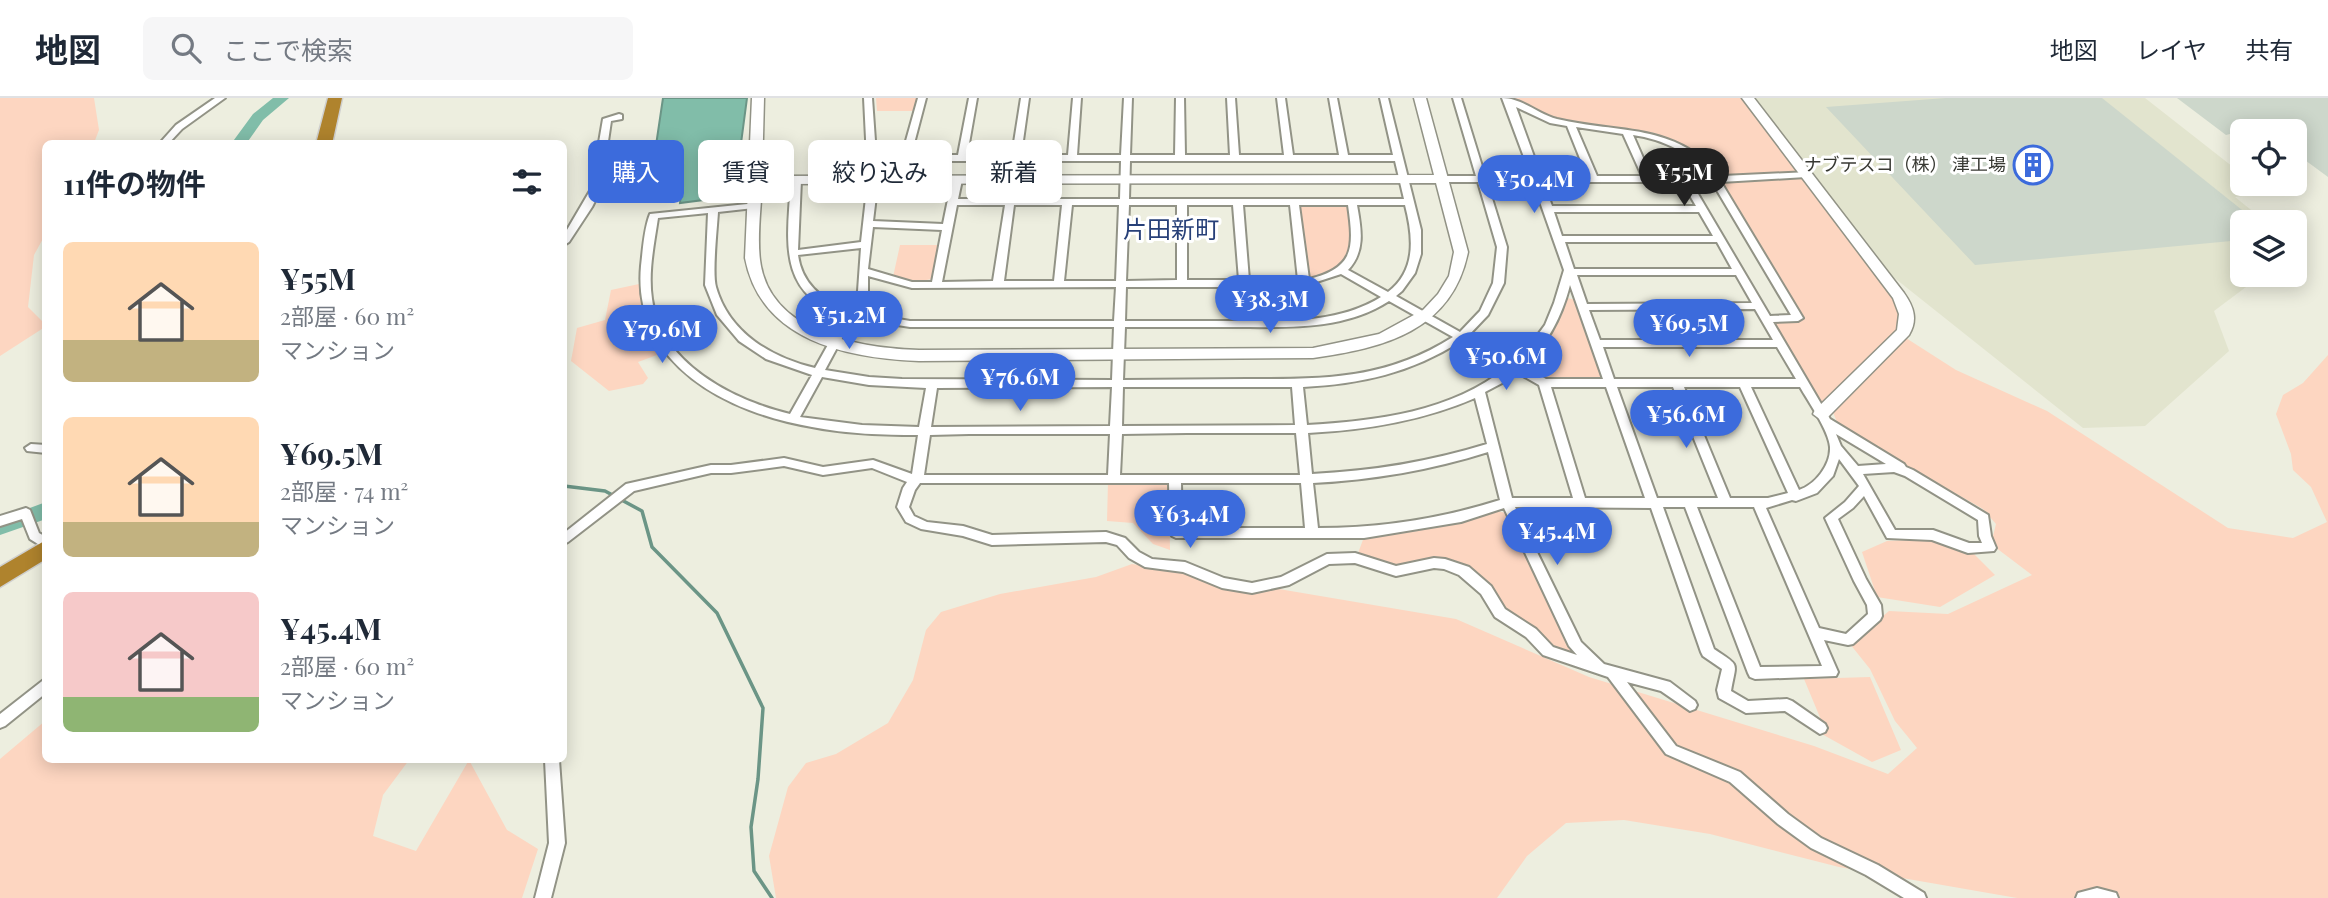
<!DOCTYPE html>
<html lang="ja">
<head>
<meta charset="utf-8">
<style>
  body { margin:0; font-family:"Playfair Display","Noto Sans JP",serif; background:#f6f6f7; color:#1f2937; height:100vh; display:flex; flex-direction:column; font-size:26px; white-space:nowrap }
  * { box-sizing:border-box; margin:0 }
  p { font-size:23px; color:#747a83 }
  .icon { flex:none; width:38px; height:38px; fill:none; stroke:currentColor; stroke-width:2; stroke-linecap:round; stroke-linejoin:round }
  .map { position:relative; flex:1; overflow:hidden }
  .details { position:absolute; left:42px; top:42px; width:525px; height:623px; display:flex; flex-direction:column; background:#fff; border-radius:10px; box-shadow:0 4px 18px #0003 }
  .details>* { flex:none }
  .top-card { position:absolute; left:588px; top:42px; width:665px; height:63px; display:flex; gap:14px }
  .controls { position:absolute; left:2230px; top:21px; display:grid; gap:14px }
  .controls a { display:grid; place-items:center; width:77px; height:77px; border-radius:10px; background:#fff; box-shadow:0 4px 18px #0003; font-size:35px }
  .price { position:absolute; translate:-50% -60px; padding:0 16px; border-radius:24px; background:#3c6bdc; color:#fff; font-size:23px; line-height:46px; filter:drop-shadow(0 2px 4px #0008) }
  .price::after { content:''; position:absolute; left:50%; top:42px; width:21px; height:16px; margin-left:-10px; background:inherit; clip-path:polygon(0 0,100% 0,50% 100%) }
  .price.selected { background:#222; color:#fff }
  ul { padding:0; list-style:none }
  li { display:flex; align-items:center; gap:21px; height:175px; padding:0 21px }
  li span { display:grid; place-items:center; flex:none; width:196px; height:140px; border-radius:10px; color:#555 }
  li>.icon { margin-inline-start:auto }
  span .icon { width:84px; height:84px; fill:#fffc; stroke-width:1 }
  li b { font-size:30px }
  h2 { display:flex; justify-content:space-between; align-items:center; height:84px; padding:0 21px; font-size:30px }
  .tag { padding:0 24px; border-radius:10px; background:#fff; box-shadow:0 4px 18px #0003; font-size:24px; line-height:63px }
  .tag.selected { background:#3c6bdc; color:#fff }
  header { display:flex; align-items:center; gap:42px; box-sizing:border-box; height:98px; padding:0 35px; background:#fff; border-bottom:2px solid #e0e1e3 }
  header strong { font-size:33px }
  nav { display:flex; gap:38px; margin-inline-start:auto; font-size:24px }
  .search { width:490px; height:63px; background:#f6f6f7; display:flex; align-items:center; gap:18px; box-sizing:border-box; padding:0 24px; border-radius:10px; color:#747a83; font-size:26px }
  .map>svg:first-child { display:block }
</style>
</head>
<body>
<header>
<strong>地図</strong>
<div class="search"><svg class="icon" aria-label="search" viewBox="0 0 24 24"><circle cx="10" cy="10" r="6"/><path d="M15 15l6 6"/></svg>ここで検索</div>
<nav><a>地図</a><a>レイヤ</a><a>共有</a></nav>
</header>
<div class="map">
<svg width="2328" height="800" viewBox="0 0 2328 800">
  <rect width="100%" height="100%" fill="#edeedf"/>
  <path fill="#e2e4ce" d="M1754,0h391l97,76v10h13l12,9 -32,4 31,25h-24v53h20l-48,36 15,40 -84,75 -62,2 -201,-160z"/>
  <path fill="#fdd6c1" d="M0,0h94l5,32 -5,13 -48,1 -1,91 -11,20 -6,52 17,17v3l-45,29z
    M876,0h42l-3,13h-38z
    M1509,0h235l151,200c4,12 8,23 0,33l61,39 91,41 181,117 65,10 34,-16 -16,-35 -18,-17 -2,-16 -15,-40 7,-19 20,-12 25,-28v543h-311l-178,-31 -129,-33 -86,-14 -58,3 -39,33 -30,42h-721l-7,-42 19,-69 18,-24 30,-9 52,-31 25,-43 13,-50 15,-18 59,-18 96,-17 36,-13 324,55 133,58 225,69 74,28 29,-26 -22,-27 -25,-52 -20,-25 39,-33 59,3 84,-39 -41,-31 5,-20 -13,-15 -144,-82 -11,-27 -7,6 -47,-81 4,-4 25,-1 -83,-136 2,-3 -19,-22 -48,-26 -93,-12 -23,-8z
    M1303,106l45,2c5,29 12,49 -18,66 -8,4 -13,6 -22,4l-9,-69z
    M900,147h39l-7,34 -17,3 -22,-5z
    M639,186c2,27 11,46 26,68l-27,10 10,16 -5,6 -34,7 -38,-30 6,-33 28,-8 6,-30z
    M1567,200l9,2 27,75 -5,5 -52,-1 -20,-10 -1,-6 25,-27z
    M1108,384l61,1 1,67 -17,-6 -20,-21 -26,-2z
    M1497,413l9,2 65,136 6,1 11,10 -37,-11 -39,-31 -46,-51 -73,1 -36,-12 7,-19 54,-6z
    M1931,441l40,12 24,24 -55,32 -63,-10 -15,-45 25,-11z
    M1870,579l31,73 -29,12 -52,-29 4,-6 -20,-48z
    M45,623l1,39h363l-26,35 -10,41 43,15 53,-91 38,70 31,19 -16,49h-522v-139z"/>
  <path fill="#81bda9" stroke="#6b9586" stroke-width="2" d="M663,0h84l-13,98 -54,7 3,-29 -28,-22z"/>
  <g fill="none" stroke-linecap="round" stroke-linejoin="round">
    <path stroke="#6b9586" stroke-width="3.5" d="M564,388l41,5 37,20 10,36 65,66 46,95 -5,71 -7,48 3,44 18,27"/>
    <path fill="#81bda9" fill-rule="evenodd" d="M273,0h16l-26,22 -17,24h-15l22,-30z
      M46,404v17l-46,16v-16z"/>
  </g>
  <path fill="#cdd7cb" d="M1946,0h156l155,124h-15v18l-267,25 -149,-158z
    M2177,0h151v79l-34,-25v-21h-52l-16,4z"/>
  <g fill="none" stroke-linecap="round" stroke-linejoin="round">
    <defs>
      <path id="street" d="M215,0h10l-43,31 -14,15h-9l17,-19z
        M864,0h8l4,57h26l16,-57h8l-15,57h47l11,-57h8l-10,57h45l9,-57h8l-8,57h47l5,-57h8l-4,57h44l3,-57h8l-2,57h45l1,-57h8l1,57h45l-3,-57h8l4,57h45l-7,-57h8l8,57h46l-10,-57h8l11,57h45l-13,-57h8l33,132v24l-6,19 -13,18 -6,5 64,36 20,-21 13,-28 4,-36 -19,-65h-35l-5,-3 5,-3h33l-23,-78h8l24,78h46l-29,-78c20,0 36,16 55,21 64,15 115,3 165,57l87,-4 2,2 -5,3 -85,5 82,136 -5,3 -25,1 57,97 74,45 2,3 7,3 75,45 3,21 5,12 -2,3 -26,2 -36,-13 -45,-2 -23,-42 -11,12 -15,11 28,60 15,26 1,11 -2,4 -27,24 -5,1 -24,-5 14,32 -2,4 -81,3 -5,-2 -2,-4 -63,-166h-22l51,142c27,18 22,12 17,42l17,10 39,-2 5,2 33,23 2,4 -2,4 -5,2 -35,-23 -39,2 -27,-15 -2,-8 5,-21 -19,-13 -2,-4 -50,-144 -136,-1 66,135 23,22 66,18 25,19 2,4 -2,4 -5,2 -29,-20 -34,-9 49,64 64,26 48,42 33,24 57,27 46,28 2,5h-22l-38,-23 -55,-27 -33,-24 -48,-42 -64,-28 -58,-77 -65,-22 -17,-18 -31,-20 -14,-23 -22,-19 -15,-6 -10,-1 -38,8 -41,-13 -26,1 -40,21 -37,8 -30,-5 -39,-16 -38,-5 -16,-9 -12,-13 -11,-3 -114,3 -29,-9 -42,-7 -15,-7 -9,-15 6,-19 4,-6 -35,-14 -49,7 -39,-9 -53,7h-20l-77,18 -66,51 -4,2v-11l62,-49 85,-19h20l53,-7 39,9 50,-7 39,14 6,-39c-35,0 -71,-1 -106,-8 -83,-14 -180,-62 -171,-161 2,-17 3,-37 9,-52l107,-11v4l-3,1 -36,4c-1,17 -6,61 -2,75 13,46 56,71 99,81l29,-52c-69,-23 -56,-78 -53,-136l5,-3 5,3 -3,70 63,-8 7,-62zM1516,9l34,16 17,3 20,50h-46zM1576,29l47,7 19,42h-45zM1633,37c30,4 59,19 79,41h-61zM877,63h244l-1,38h-162l4,-19 -5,-3 -5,3 -9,44 -70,-3 5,-41zM1130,63h265l9,38h-275zM1487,84h46l31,88 -10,33 -9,22 -23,31 -8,6 -46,-26 20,-21 16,-32 3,-36zM1543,84h139l14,24h-144zM1691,84h21l79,133 -21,1zM957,107h48l-12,76 -51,1zM1014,107h48l-8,76h-50zM1072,107h47l-3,76h-52zM1129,107h48v75l-51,1zM1187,107h46l6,75h-52zM1243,107h47l8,75h-49zM1299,107h49c6,42 7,63 -39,74zM1357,107h48c8,31 12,65 -17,87l-40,-22c18,-19 13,-42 9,-65zM1554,114h145l14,24h-151zM708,115l-3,72 12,30 22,26 27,18 46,16 -22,39c-57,-14 -129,-50 -138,-115 -4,-27 2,-54 6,-81zM873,129l69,3 -10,52h-20l-44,-13zM1565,144h152l15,27h-158zM861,150l-3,43 -10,18c-26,-9 -46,-25 -50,-54zM1341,176l40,23c-44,27 -97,24 -147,24 -36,0 -73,0 -109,0l1,-34h114l4,1 4,-2h56zM1577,177h159l16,28 -165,1zM868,178l44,12 204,-1 -2,34h-204l-53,-9 11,-21zM1570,187l33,94h-57l-23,-13c24,-20 39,-50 47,-81zM1389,203l64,36c-68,43 -129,42 -206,42 -42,0 -83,1 -124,1l2,-53c36,0 72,0 108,0 52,0 110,4 156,-26zM1755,211l18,31h-173l-11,-30zM853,220l57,9h204l-2,53 -210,-1 -33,-2 -44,-7zM1461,243l46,26c-55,45 -131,54 -200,58l-4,-38c58,-3 108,-14 158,-46zM1603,249h174l19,32h-182zM1516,274l23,13 34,113h-61l-27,-106 19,-10zM822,279l47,8 57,3 -7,39 -57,-2 -62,-8zM1112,289l-2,39 -179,1 6,-39zM1123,289h169l3,38 -173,1zM1551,289h55l39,111h-60zM1617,289h56l45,111h-61zM1684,289h56l48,106 -20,5h-38zM1751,289h49c8,14 29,44 30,60 1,18 -15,38 -31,43zM1475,300l12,46c-58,18 -115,27 -175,30l-4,-41c58,-3 114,-12 167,-35zM1187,335h109l4,42h-180l2,-41zM969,336h141l-2,41h-184l6,-40zM1836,336l50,30 -28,2 -17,-20zM1488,354l12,48c-60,19 -119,28 -182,28l-5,-45c60,-3 118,-13 175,-31zM1839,361l20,27 -14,16 -20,16 29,63 13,24 1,9 -22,20 -27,-6 -53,-120 26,-8 4,1 21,-8 16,-17zM1894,374l11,4 73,44 1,16 3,7h-13l-36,-13h-38l-32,-56zM920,385h249l1,50 2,3 4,2h188l97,-16 43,-14 65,138 8,9 -24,-8 -17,-18 -31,-20 -14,-23 -22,-19 -24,-8 -11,-1 -38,8 -41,-13 -28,1 -46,23 -29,6 -28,-5 -39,-16 -33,-3 -13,-7 -14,-14 -19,-6 -114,3 -29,-9 -36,-4 -13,-6 -5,-9 6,-17zM1181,385h120l4,45h-123zM1697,409h57l68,159 -62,1z
        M619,16l3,1v4l-11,2 -10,68 -9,18 -23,35 -5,3v-10l27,-46 12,-70z
        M31,346l15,1v8l-19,-2 -2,-3z
        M26,410l4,2 9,23 7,4v12l-16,-10 -8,-20 -22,7v-10z
        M46,580v15l-41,33 -5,2v-14z
        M545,662h14l6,83 -14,55h-16l14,-55z
        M2097,790l19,5 2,5h-42l2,-5z"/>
      <path id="secondary" d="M752,0h12l-2,78 672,-1 -20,-77h12l42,154c-16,79 -84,96 -155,106l-394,3c-73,-3 -158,-20 -174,-103zM1436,85l18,69 -5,24 -11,18 -15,16 -44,24 -66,14 -394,2c-60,-2 -150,-17 -159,-90 -3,-24 1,-52 2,-76z
        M1742,0h12l150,195c10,14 14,27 5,42l-82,83 -6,2 -8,-6 2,-4 82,-80 2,-16 -6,-16z"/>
      <path id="highway" d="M328,0h14l-10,46h-16z
        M46,442v19l-46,28v-20z"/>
    </defs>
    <use href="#street" stroke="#929386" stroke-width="4"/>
    <use href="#secondary" stroke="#929386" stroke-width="3"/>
    <use href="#highway" stroke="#cfcfce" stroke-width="3"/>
    <use href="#street" fill="#fff" fill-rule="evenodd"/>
    <use href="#secondary" fill="#fff" fill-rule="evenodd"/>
    <use href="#highway" fill="#af832d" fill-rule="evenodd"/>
  </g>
  <defs>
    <symbol id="building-ring" viewBox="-11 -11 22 22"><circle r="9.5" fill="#fff" stroke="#3c6bdc" stroke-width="1.5"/><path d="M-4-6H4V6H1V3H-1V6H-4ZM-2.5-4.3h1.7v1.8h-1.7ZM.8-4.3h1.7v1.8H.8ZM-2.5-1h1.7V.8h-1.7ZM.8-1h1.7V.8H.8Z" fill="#3c6bdc"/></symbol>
  </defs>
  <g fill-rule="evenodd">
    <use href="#building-ring" x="2011" y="45" width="44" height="44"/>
  </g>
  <g text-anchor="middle" stroke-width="6" stroke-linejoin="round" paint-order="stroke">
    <g font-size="18" fill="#383933" stroke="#fff" text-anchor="end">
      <text x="2006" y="73">ナブテスコ（株） 津工場</text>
    </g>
    <g font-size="24" fill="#274078" stroke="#fff">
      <text x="1171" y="140">片田新町</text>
    </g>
  </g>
</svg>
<div class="controls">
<a><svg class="icon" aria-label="locate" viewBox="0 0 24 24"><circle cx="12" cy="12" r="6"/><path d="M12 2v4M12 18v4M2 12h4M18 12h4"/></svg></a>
<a><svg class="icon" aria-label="layers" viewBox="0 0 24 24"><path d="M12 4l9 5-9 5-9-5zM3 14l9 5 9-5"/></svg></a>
</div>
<b class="price selected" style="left:1684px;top:110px">¥55M</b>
<b class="price" style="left:1534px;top:117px">¥50.4M</b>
<b class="price" style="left:1270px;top:237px">¥38.3M</b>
<b class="price" style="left:849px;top:253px">¥51.2M</b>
<b class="price" style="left:1689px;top:261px">¥69.5M</b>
<b class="price" style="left:662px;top:267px">¥79.6M</b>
<b class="price" style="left:1506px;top:294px">¥50.6M</b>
<b class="price" style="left:1020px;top:315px">¥76.6M</b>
<b class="price" style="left:1686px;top:352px">¥56.6M</b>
<b class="price" style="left:1190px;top:452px">¥63.4M</b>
<b class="price" style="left:1557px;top:469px">¥45.4M</b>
<div class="top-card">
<a class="tag selected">購入</a>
<a class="tag">賃貸</a>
<a class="tag">絞り込み</a>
<a class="tag">新着</a>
</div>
<section class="details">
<h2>11件の物件<svg class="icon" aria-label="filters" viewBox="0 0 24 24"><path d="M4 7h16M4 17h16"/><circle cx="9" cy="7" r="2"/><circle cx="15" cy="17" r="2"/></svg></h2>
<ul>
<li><span style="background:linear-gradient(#ffd9b3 70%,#c2b280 0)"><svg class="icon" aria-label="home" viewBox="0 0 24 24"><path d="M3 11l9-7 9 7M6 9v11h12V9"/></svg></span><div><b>¥55M</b><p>2部屋 · 60 m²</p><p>マンション</p></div></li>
<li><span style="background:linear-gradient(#ffd9b3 75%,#c2b280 0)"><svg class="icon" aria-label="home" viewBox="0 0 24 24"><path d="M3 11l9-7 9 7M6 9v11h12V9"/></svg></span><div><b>¥69.5M</b><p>2部屋 · 74 m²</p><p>マンション</p></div></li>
<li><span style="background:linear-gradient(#f6c9c9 75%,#8fb573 0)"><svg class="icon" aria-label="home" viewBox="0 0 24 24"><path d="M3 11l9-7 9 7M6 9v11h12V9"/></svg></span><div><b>¥45.4M</b><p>2部屋 · 60 m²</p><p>マンション</p></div></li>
</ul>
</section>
</div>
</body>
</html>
